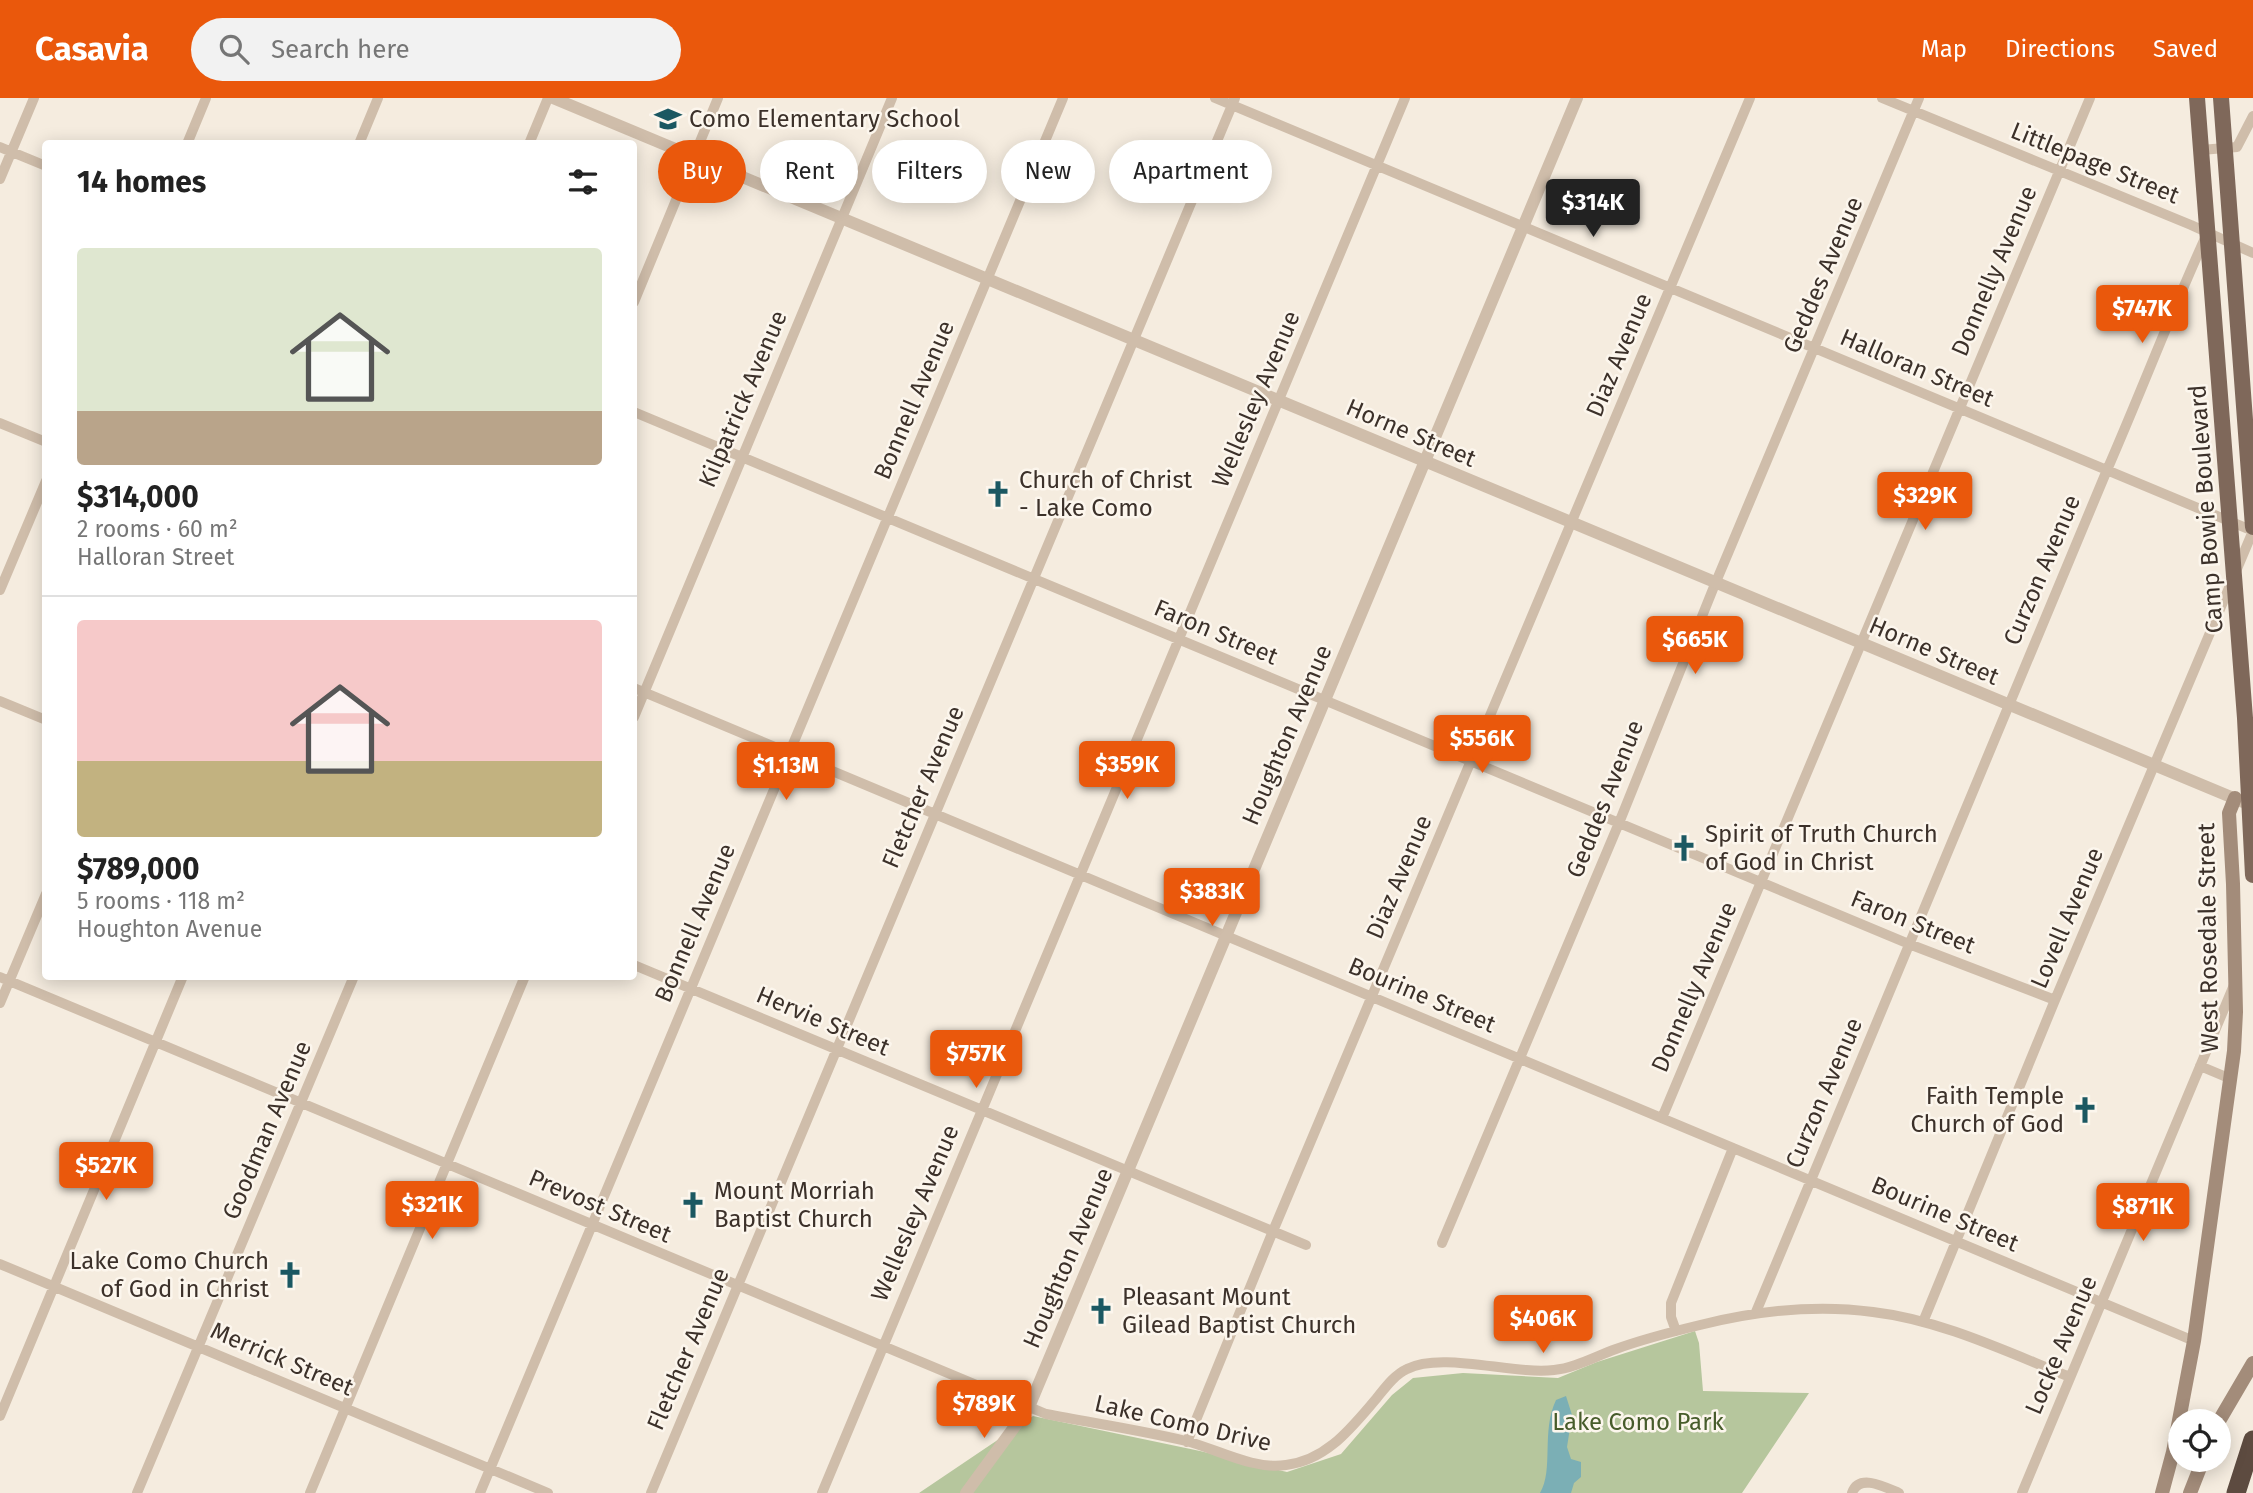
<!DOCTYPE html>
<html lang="en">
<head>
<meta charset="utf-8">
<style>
  body { margin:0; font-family:"Fira Sans",sans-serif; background:#f2f2f2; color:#222; height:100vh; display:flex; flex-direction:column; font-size:26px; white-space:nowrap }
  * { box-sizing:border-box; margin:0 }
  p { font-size:23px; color:#767676 }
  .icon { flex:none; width:38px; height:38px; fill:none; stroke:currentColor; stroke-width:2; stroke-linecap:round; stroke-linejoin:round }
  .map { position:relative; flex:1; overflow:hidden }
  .drawer { position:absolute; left:42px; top:42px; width:595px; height:840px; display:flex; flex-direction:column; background:#fff; border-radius:7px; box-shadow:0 4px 18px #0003 }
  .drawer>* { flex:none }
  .banner { position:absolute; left:658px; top:42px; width:665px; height:63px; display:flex; gap:14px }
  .fabs { position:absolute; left:2168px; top:1311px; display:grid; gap:14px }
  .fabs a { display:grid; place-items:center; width:63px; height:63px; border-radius:50%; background:#fff; box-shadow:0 4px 18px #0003; font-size:35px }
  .price { position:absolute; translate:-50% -60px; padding:0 16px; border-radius:7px; background:#ea580c; color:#fff; font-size:23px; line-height:46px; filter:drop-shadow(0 2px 4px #0008) }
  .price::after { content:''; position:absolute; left:50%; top:42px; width:21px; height:16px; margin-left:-10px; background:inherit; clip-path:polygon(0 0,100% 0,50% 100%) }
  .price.on { background:#222; color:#fff }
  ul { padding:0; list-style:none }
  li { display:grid; align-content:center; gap:14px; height:371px; padding:0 35px }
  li+li { border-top:2px solid #e0e0e0 }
  li span { display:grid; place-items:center; height:217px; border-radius:7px; color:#555 }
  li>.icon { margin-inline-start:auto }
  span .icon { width:126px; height:126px; fill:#fffc; stroke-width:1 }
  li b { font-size:30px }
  h2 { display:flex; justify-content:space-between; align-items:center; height:84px; padding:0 35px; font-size:30px }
  .tag { padding:0 24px; border-radius:32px; background:#fff; box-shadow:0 4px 18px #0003; font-size:24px; line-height:63px }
  .tag.on { background:#ea580c; color:#fff }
  header { display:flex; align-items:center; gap:42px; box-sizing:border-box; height:98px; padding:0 35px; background:#ea580c; color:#fff }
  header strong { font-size:33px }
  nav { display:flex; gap:38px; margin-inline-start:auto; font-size:24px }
  .search { width:490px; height:63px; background:#f2f2f2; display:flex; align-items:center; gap:18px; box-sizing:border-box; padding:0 24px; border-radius:38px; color:#767676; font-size:26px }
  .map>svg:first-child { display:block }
</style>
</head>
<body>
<header>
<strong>Casavia</strong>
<div class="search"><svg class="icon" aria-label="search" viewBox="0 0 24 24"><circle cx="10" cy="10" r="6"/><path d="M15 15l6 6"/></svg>Search here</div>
<nav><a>Map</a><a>Directions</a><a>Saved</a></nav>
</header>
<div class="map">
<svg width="2253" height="1395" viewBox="0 0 2253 1395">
  <rect width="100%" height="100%" fill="#f5ecdf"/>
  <path fill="#b6c69d" d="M1695,1233l4,12 4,48 106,2 -67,100h-823l114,-77 167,35 87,21 54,-18 51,-59 21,-17 50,-5 95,5 39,-16z"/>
  <path fill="#7bafb5" d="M1566,1298l6,19 -5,32 4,12 10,3v15l-7,6 -3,10h-31c14,-23 1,-62 16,-93z"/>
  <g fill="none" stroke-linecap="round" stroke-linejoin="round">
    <path stroke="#cfbdaa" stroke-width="10" d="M1215,0l1038,433
      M1882,0l309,127 62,28
      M187,46l19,-46
      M359,46l19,-46
      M529,46l19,-46
      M0,49l46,19
      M2201,52l36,-3 16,-31
      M0,81l34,-81
      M634,204l84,-204
      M634,314l1275,532 146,56
      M0,325l46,19
      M0,492l46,-109
      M634,590l1560,653
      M0,603l46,19
      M634,619l258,-619
      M634,867l672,280
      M0,879l1046,437c46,9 94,16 140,27 31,8 67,29 100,24 41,-5 65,-37 90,-66 9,-11 18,-24 31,-30 35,-18 106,6 147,1 21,-2 42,-14 62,-21 27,-10 55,-17 84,-24 56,-14 115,-21 173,-13 68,8 134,40 197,65
      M0,905l46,-109
      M2200,968l31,13
      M1662,1020l428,-1020
      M1442,1145l177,-420 94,-234 206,-491
      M0,1166l548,229
      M1756,1214l351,-842c34,-78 64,-157 99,-234
      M1923,1224l132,-322 198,-469
      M1676,1233l-5,-14v-14l62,-155
      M0,1318l183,-440
      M1187,1344l86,-211 477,-1133
      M137,1395l217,-517
      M310,1395l215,-517
      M480,1395l583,-1395
      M651,1395l584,-1395
      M822,1395l583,-1395
      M1852,1395c7,-20 33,-6 47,0
      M2022,1395l212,-508"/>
    <path stroke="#cfbdaa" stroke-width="12" d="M553,0l1690,704
      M966,1395l63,-86 548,-1309"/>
    <path stroke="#a38c7a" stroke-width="14" d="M2219,1323l34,-58
      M2162,1395l11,-41 21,-111 40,-290 2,-39 -3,-128 -4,-71 6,-15
      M2190,1395l13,-33"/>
    <path stroke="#7f685a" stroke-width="16" d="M2197,0l48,620 8,157
      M2221,0l32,429"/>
    <path stroke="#5d4b40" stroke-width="19" d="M2236,1395l17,-53"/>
  </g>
  <defs>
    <symbol id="school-bare" viewBox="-9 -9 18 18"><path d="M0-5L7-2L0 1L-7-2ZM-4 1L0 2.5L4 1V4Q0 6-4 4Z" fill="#1b5862" stroke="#fcf6ed" stroke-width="2.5" paint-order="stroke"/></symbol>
    <symbol id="church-bare" viewBox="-9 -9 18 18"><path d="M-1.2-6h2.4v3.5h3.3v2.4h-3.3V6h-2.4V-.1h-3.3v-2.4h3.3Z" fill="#1b5862" stroke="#fcf6ed" stroke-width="2.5" paint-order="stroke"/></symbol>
  </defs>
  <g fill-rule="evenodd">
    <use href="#school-bare" x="649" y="2" width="38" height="38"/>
    <use href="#church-bare" x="979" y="377" width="38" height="38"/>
    <use href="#church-bare" x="1665" y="731" width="38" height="38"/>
    <use href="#church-bare" x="2066" y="993" width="38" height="38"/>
    <use href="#church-bare" x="674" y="1088" width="38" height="38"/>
    <use href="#church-bare" x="271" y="1158" width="38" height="38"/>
    <use href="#church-bare" x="1082" y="1194" width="38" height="38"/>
  </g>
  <g text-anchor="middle" stroke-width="5" stroke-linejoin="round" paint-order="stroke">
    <g font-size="24" fill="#3c312a" stroke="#fcf6ed" text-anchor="start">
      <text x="689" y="29">Como Elementary School</text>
      <text x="1019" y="390">Church of Christ<tspan x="1019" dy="28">- Lake Como</tspan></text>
      <text x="1705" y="744">Spirit of Truth Church<tspan x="1705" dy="28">of God in Christ</tspan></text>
      <text x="2064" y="1006" text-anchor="end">Faith Temple<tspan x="2064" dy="28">Church of God</tspan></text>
      <text x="714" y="1101">Mount Morriah<tspan x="714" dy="28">Baptist Church</tspan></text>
      <text x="269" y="1171" text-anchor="end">Lake Como Church<tspan x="269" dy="28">of God in Christ</tspan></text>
      <text x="1122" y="1207">Pleasant Mount<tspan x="1122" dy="28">Gilead Baptist Church</tspan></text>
    </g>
    <g font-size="24" fill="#3c312a" stroke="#fcf6ed">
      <text transform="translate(2095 65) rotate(22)" y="8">Littlepage Street</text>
      <text transform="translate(1994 173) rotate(-67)" y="8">Donnelly Avenue</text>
      <text transform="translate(1823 177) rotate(-67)" y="8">Geddes Avenue</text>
      <text transform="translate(1619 257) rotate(-67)" y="8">Diaz Avenue</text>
      <text transform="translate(1917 270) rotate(23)" y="8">Halloran Street</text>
      <text transform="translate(743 301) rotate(-67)" y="8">Kilpatrick Avenue</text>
      <text transform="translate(1256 301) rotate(-67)" y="8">Wellesley Avenue</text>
      <text transform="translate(914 302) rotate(-67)" y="8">Bonnell Avenue</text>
      <text transform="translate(1411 335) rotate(23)" y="8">Horne Street</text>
      <text transform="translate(2206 411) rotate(-94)" y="8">Camp Bowie Boulevard</text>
      <text transform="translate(2042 472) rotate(-67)" y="8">Curzon Avenue</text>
      <text transform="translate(1216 534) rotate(23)" y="8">Faron Street</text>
      <text transform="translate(1934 553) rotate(23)" y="8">Horne Street</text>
      <text transform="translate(1287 637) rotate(-67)" y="8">Houghton Avenue</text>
      <text transform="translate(923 689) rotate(-67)" y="8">Fletcher Avenue</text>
      <text transform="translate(1605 701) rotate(-68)" y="8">Geddes Avenue</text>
      <text transform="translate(1399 779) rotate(-67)" y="8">Diaz Avenue</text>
      <text transform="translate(2067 820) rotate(-67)" y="8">Lovell Avenue</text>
      <text transform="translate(1913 824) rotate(22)" y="8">Faron Street</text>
      <text transform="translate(695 825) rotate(-67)" y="8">Bonnell Avenue</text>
      <text transform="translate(2208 840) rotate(-91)" y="8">West Rosedale Street</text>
      <text transform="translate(1694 889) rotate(-67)" y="8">Donnelly Avenue</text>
      <text transform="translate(1422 897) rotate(23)" y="8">Bourine Street</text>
      <text transform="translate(823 923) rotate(23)" y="8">Hervie Street</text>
      <text transform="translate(1824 995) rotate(-67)" y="8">Curzon Avenue</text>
      <text transform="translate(267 1032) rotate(-67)" y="8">Goodman Avenue</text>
      <text transform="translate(600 1108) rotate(23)" y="8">Prevost Street</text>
      <text transform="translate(915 1115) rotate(-67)" y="8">Wellesley Avenue</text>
      <text transform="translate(1945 1116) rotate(23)" y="8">Bourine Street</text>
      <text transform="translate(1068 1160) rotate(-67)" y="8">Houghton Avenue</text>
      <text transform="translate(2061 1247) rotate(-67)" y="8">Locke Avenue</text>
      <text transform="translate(688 1251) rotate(-67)" y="8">Fletcher Avenue</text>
      <text transform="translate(282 1261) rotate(23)" y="8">Merrick Street</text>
      <text transform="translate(1183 1325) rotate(13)" y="8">Lake Como Drive</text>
    </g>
    <g font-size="24" fill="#475c2b" stroke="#fcf6ed">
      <text x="1638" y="1332">Lake Como Park</text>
    </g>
  </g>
</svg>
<div class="fabs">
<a><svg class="icon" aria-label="locate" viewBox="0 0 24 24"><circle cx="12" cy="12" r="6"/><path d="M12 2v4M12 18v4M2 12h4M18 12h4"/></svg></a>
</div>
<b class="price on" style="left:1593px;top:141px">$314K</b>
<b class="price" style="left:2142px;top:247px">$747K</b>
<b class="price" style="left:1925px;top:434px">$329K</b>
<b class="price" style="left:1695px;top:578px">$665K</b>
<b class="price" style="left:1482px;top:677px">$556K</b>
<b class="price" style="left:1127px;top:703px">$359K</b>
<b class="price" style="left:786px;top:704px">$1.13M</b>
<b class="price" style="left:1212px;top:830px">$383K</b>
<b class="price" style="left:976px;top:992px">$757K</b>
<b class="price" style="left:106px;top:1104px">$527K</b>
<b class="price" style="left:432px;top:1143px">$321K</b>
<b class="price" style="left:2143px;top:1145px">$871K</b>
<b class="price" style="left:1543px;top:1257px">$406K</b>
<b class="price" style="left:984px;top:1342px">$789K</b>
<div class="banner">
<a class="tag on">Buy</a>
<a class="tag">Rent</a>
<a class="tag">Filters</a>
<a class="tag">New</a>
<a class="tag">Apartment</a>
</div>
<section class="drawer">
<h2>14 homes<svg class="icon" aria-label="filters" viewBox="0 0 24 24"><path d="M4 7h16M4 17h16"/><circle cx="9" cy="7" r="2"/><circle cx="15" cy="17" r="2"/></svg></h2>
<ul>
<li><span style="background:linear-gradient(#dfe7d0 75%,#b9a48a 0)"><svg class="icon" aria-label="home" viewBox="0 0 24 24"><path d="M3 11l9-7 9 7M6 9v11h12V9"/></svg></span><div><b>$314,000</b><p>2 rooms · 60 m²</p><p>Halloran Street</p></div></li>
<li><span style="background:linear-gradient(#f6c9c9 65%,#c2b280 0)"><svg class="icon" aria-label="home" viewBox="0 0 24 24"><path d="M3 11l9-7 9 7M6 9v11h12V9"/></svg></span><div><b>$789,000</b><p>5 rooms · 118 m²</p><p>Houghton Avenue</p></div></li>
</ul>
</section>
</div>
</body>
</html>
